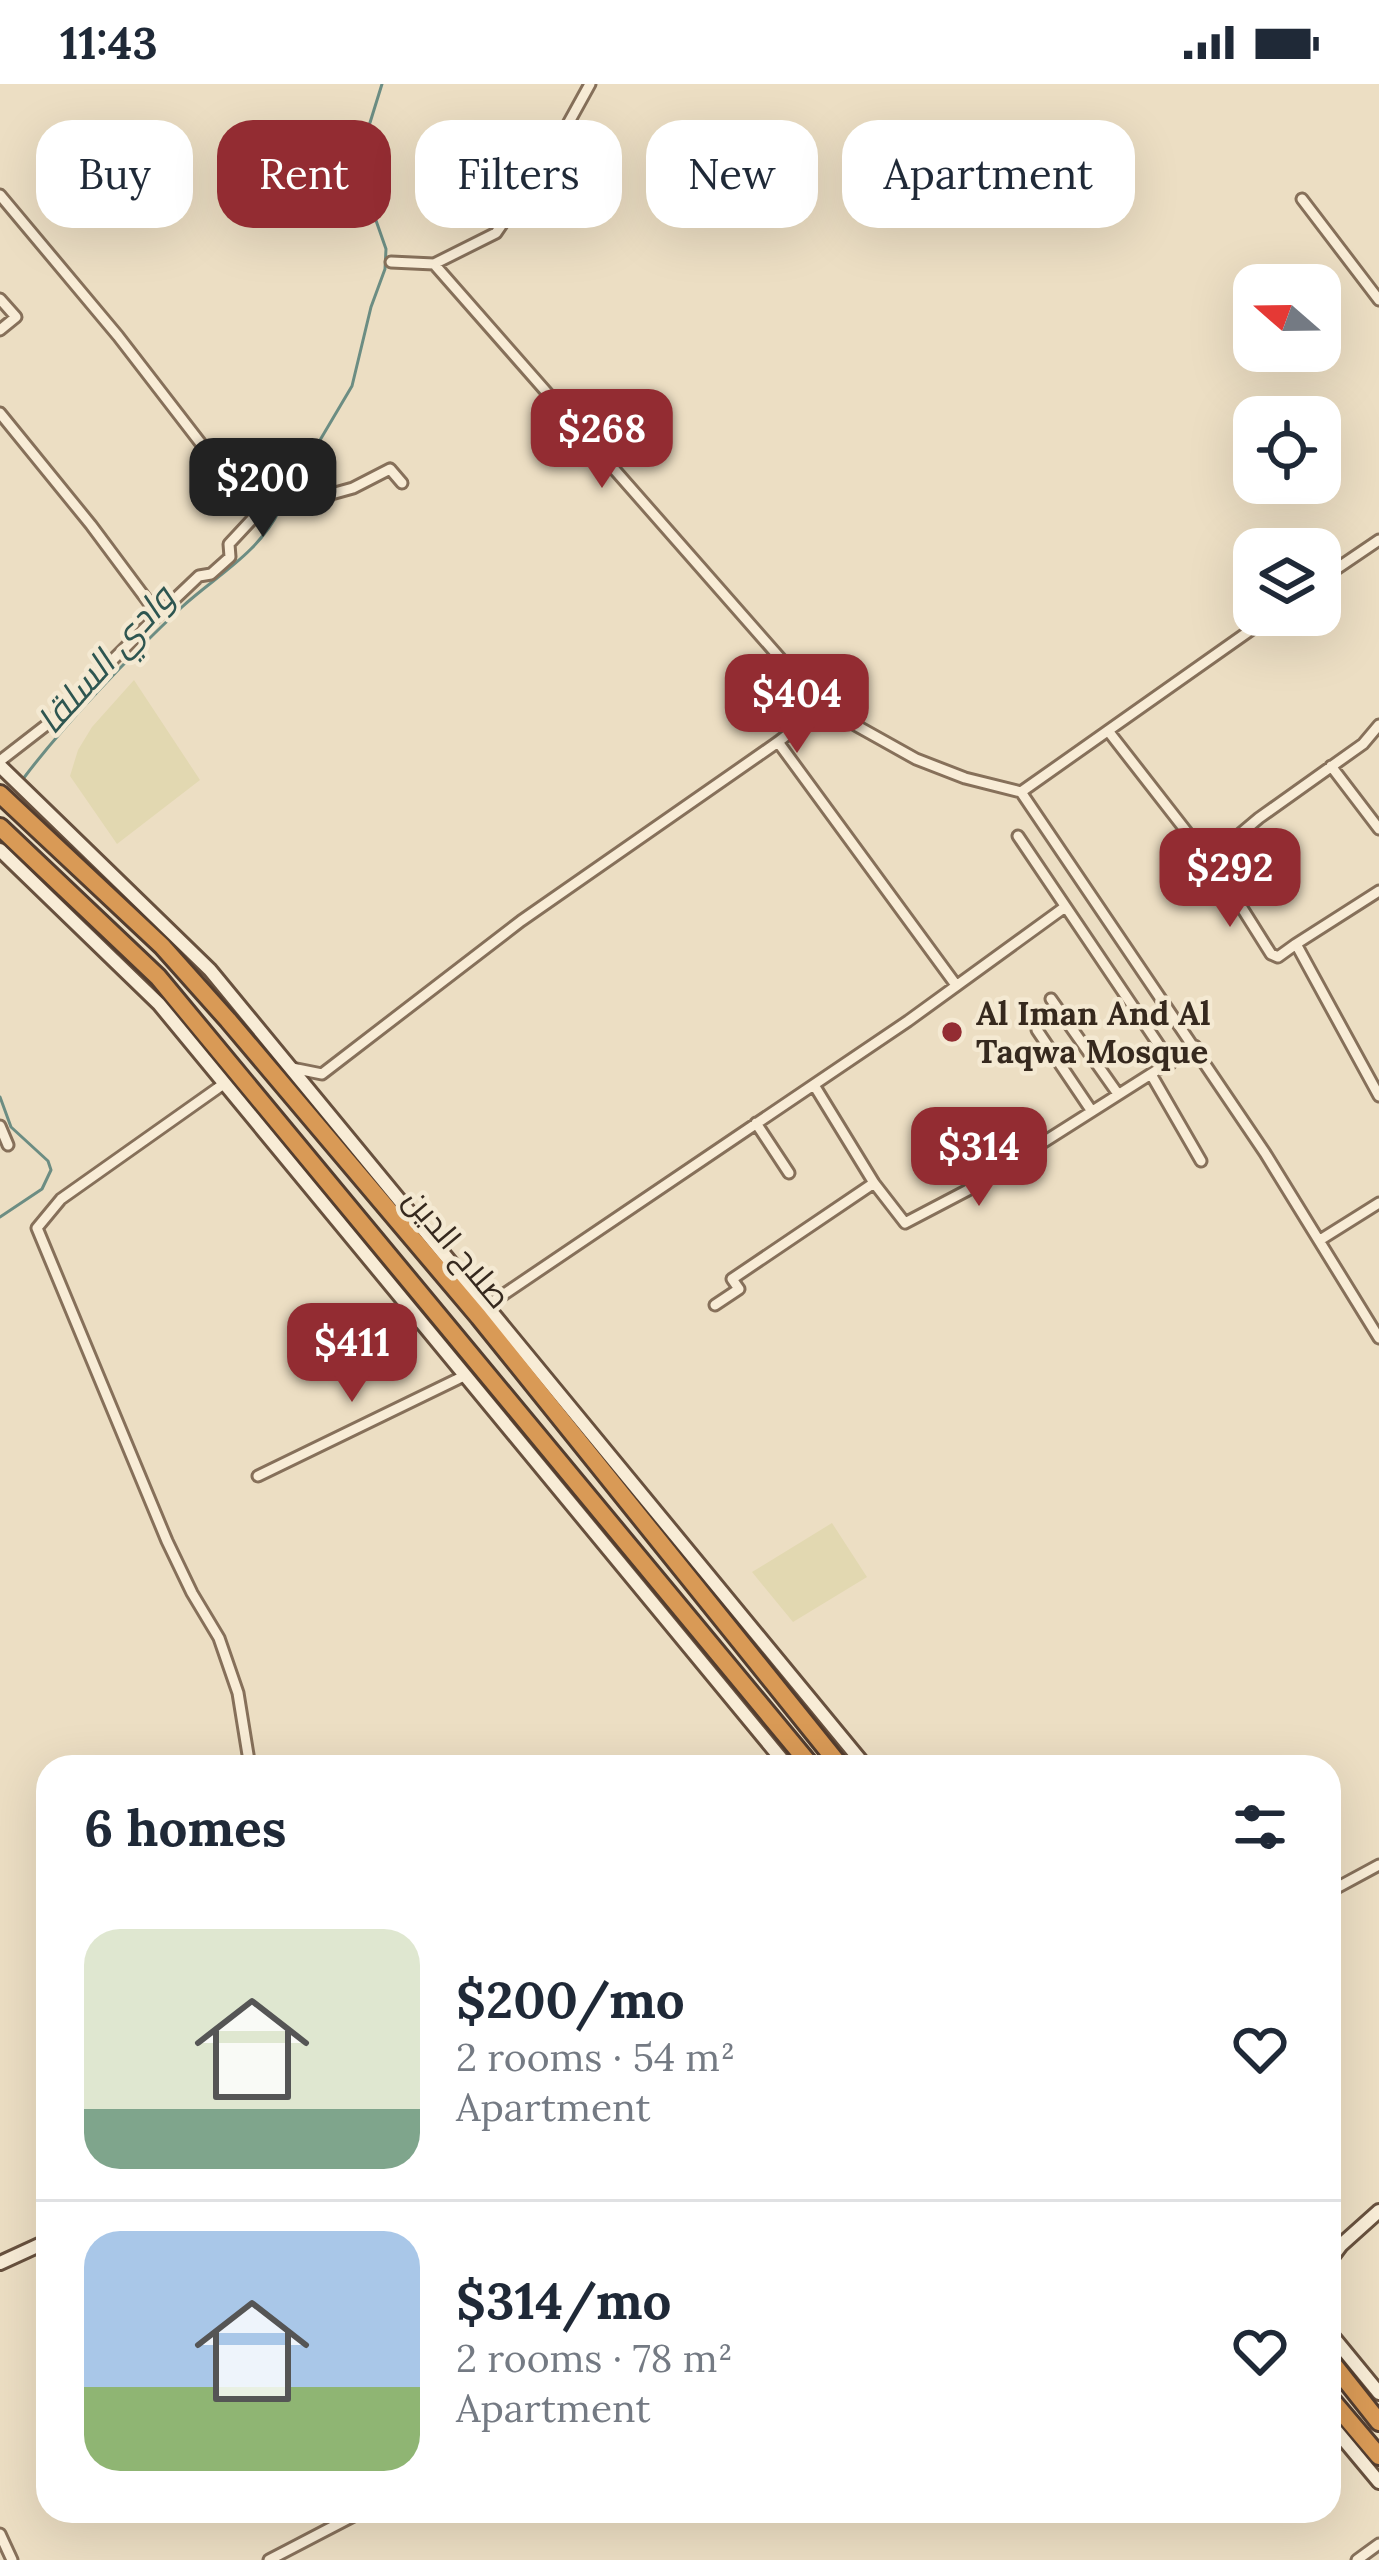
<!DOCTYPE html>
<html lang="en">
<head>
<meta charset="utf-8">
<style>
  body { margin:0; font-family:Lora,Cairo,serif; background:#f2f2f3; color:#1f2937; height:100vh; display:flex; flex-direction:column; font-size:45px; white-space:nowrap }
  * { box-sizing:border-box; margin:0 }
  p { font-size:39px; color:#747a83 }
  .icon { flex:none; width:66px; height:66px; fill:none; stroke:currentColor; stroke-width:2; stroke-linecap:round; stroke-linejoin:round }
  .map { position:relative; flex:1; overflow:hidden }
  .panel { position:absolute; left:36px; top:1671px; width:1305px; height:768px; display:flex; flex-direction:column; background:#fff; border-radius:36px; box-shadow:0 12px 48px #0002 }
  .panel>* { flex:none }
  .hud { position:absolute; left:36px; top:36px; width:1308px; height:108px; display:flex; gap:24px }
  .needle { width:78px; rotate:290deg }
  .buttons { position:absolute; left:1233px; top:180px; display:grid; gap:24px }
  .buttons a { display:grid; place-items:center; width:108px; height:108px; border-radius:24px; background:#fff; box-shadow:0 12px 48px #0002; font-size:60px }
  .price { position:absolute; translate:-50% -102px; padding:0 27px; border-radius:24px; background:#932c32; color:#fff; font-size:39px; line-height:78px; filter:drop-shadow(0 3px 6px #0008) }
  .price::after { content:''; position:absolute; left:50%; top:72px; width:36px; height:27px; margin-left:-18px; background:inherit; clip-path:polygon(0 0,100% 0,50% 100%) }
  .price.active { background:#222; color:#fff }
  ul { padding:0; list-style:none }
  li { display:flex; align-items:center; gap:36px; height:300px; padding:0 48px }
  li+li { border-top:3px solid #e0e1e3 }
  li span { display:grid; place-items:center; flex:none; width:336px; height:240px; border-radius:36px; color:#555 }
  li>.icon { margin-inline-start:auto }
  span .icon { width:144px; height:144px; fill:#fffc; stroke-width:1 }
  li b { font-size:51px }
  h2 { display:flex; justify-content:space-between; align-items:center; height:144px; padding:0 48px; font-size:51px }
  .chip { padding:0 42px; border-radius:36px; background:#fff; box-shadow:0 12px 48px #0002; font-size:42px; line-height:108px }
  .chip.active { background:#932c32; color:#fff }
  .status { display:flex; justify-content:space-between; align-items:center; height:84px; padding:0 60px; background:#fff; direction:ltr }
  .status svg { height:33px; fill:currentColor }
  .map>svg:first-child { display:block }
</style>
</head>
<body>
<div class="status"><b>11:43</b><svg viewBox="0 0 49 12"><path d="M0 12V9h3v3zM5 12V6h3v6zM10 12V3h3v9zM15 12V0h3v12zM26 1h20v11H26zM47 4h2v5h-2z"/></svg></div>
<div class="map">
<svg width="1379" height="2476" viewBox="0 0 1379 2476">
  <rect width="100%" height="100%" fill="#ecdec3"/>
  <path fill="#e2d8b1" d="M134,596l66,100 -83,64 -47,-68 8,-26 14,-23z
    M832,1439l35,54 -74,45 -41,-50z"/>
  <g fill="none" stroke-linecap="round" stroke-linejoin="round">
    <path stroke="#6c8d83" stroke-width="3" d="M284,417l68,-115 19,-79 14,-38 1,-20 -20,-57 -7,-34 23,-74
      M23,695c42,-56 108,-124 159,-172 35,-32 76,-53 98,-98
      M0,1013l11,30 37,34 3,9 -9,19 -42,28"/>
    <defs>
      <path id="street" d="M0,111l118,141 138,179
        M1302,115l77,101
        M391,178l43,2 389,443
        M434,180l62,-31 62,-91 32,-58
        M0,215l16,18 -16,13
        M0,329l91,112 67,90 -109,108 -49,38
        M1320,496l59,-40
        M158,531l41,-39 12,-2 19,-17 -1,-13 27,-29 16,-11 16,2 65,-18 37,-19 12,14
        M1109,648l116,149 46,73 7,3 18,-13 83,152
        M778,658l178,243
        M1331,682l48,63
        M1021,708l244,361 114,185
        M1018,752l153,227
        M1208,777l51,-43 104,-74 16,-19
        M1296,860l83,-53
        M1051,915l67,95
        M1037,946l54,80
        M292,984l30,6 199,-153 257,-179 45,-35 93,52 49,19 56,14 251,-177
        M1152,992l49,85
        M225,999l-164,116 -24,29 130,313 25,52 27,45 19,55 12,74
        M814,1001l60,98 31,40 63,-33 227,-144
        M756,1039l33,50
        M0,1042l8,19
        M1320,1156l59,-37
        M488,1221l420,-284 157,-114
        M715,1221l24,-16 -7,-10 142,-96
        M258,1392l208,-101
        M1329,1808l50,-27
        M0,2450l12,26
        M269,2476l94,-49
        M1357,2476l22,-16"/>
      <path id="secondary" d="M0,682l210,204 656,797
        M0,766l159,154 629,763
        M1329,2177l12,-16 38,-34
        M0,2179l48,-22
        M1329,2248l50,61
        M1329,2338l50,60"/>
      <path id="highway" d="M0,710l162,152 66,74 251,297 362,450
        M0,743l158,150 654,790
        M1329,2275l50,63
        M1329,2313l50,59"/>
    </defs>
    <use href="#street" stroke="#86705a" stroke-width="15"/>
    <use href="#secondary" stroke="#68513e" stroke-width="18"/>
    <use href="#highway" stroke="#543e2f" stroke-width="22"/>
    <use href="#street" stroke="#f8ecd6" stroke-width="9"/>
    <use href="#secondary" stroke="#f8ecd6" stroke-width="12"/>
    <use href="#highway" stroke="#d99a56" stroke-width="16"/>
  </g>
  <circle fill="#932c32" stroke="#f4e9d2" stroke-width="4.5" cx="952" cy="948" r="12"/>
  <g text-anchor="middle" stroke-width="9" stroke-linejoin="round" paint-order="stroke">
    <g font-size="33" font-weight="bold" fill="#36291e" stroke="#f4e9d2" text-anchor="start">
      <text x="976" y="941">Al Iman And Al<tspan x="976" dy="38">Taqwa Mosque</tspan></text>
    </g>
    <g font-size="33" fill="#36291e" stroke="#f4e9d2">
      <text transform="translate(458 1164) rotate(50)" y="12">صلاح الدين</text>
    </g>
    <g font-size="36" font-style="italic" fill="#2e5651" stroke="#f4e9d2">
      <text transform="translate(105 575) rotate(-48)" y="13">وادي السلقا</text>
    </g>
  </g>
</svg>
<div class="buttons">
<a><svg class="needle" viewBox="-14 -14 28 28"><path d="M0-13l5 13h-10z" fill="#e53935"/><path d="M0 13l5-13h-10z" fill="#747a83"/></svg></a>
<a><svg class="icon" aria-label="locate" viewBox="0 0 24 24"><circle cx="12" cy="12" r="6"/><path d="M12 2v4M12 18v4M2 12h4M18 12h4"/></svg></a>
<a><svg class="icon" aria-label="layers" viewBox="0 0 24 24"><path d="M12 4l9 5-9 5-9-5zM3 14l9 5 9-5"/></svg></a>
</div>
<b class="price" style="left:602px;top:407px">$268</b>
<b class="price active" style="left:263px;top:456px">$200</b>
<b class="price" style="left:797px;top:672px">$404</b>
<b class="price" style="left:1230px;top:846px">$292</b>
<b class="price" style="left:979px;top:1125px">$314</b>
<b class="price" style="left:352px;top:1321px">$411</b>
<div class="hud">
<a class="chip">Buy</a>
<a class="chip active">Rent</a>
<a class="chip">Filters</a>
<a class="chip">New</a>
<a class="chip">Apartment</a>
</div>
<section class="panel">
<h2>6 homes<svg class="icon" aria-label="filters" viewBox="0 0 24 24"><path d="M4 7h16M4 17h16"/><circle cx="9" cy="7" r="2"/><circle cx="15" cy="17" r="2"/></svg></h2>
<ul>
<li><span style="background:linear-gradient(#dfe7d0 75%,#7fa58c 0)"><svg class="icon" aria-label="home" viewBox="0 0 24 24"><path d="M3 11l9-7 9 7M6 9v11h12V9"/></svg></span><div><b>$200/mo</b><p>2 rooms · 54 m²</p><p>Apartment</p></div><svg class="icon" aria-label="heart" viewBox="0 0 24 24"><path d="M12 20l-8-8c-3-5 5-10 8-4 3-6 11-1 8 4z"/></svg></li>
<li><span style="background:linear-gradient(#a9c7e8 65%,#8fb573 0)"><svg class="icon" aria-label="home" viewBox="0 0 24 24"><path d="M3 11l9-7 9 7M6 9v11h12V9"/></svg></span><div><b>$314/mo</b><p>2 rooms · 78 m²</p><p>Apartment</p></div><svg class="icon" aria-label="heart" viewBox="0 0 24 24"><path d="M12 20l-8-8c-3-5 5-10 8-4 3-6 11-1 8 4z"/></svg></li>
</ul>
</section>
</div>
</body>
</html>
